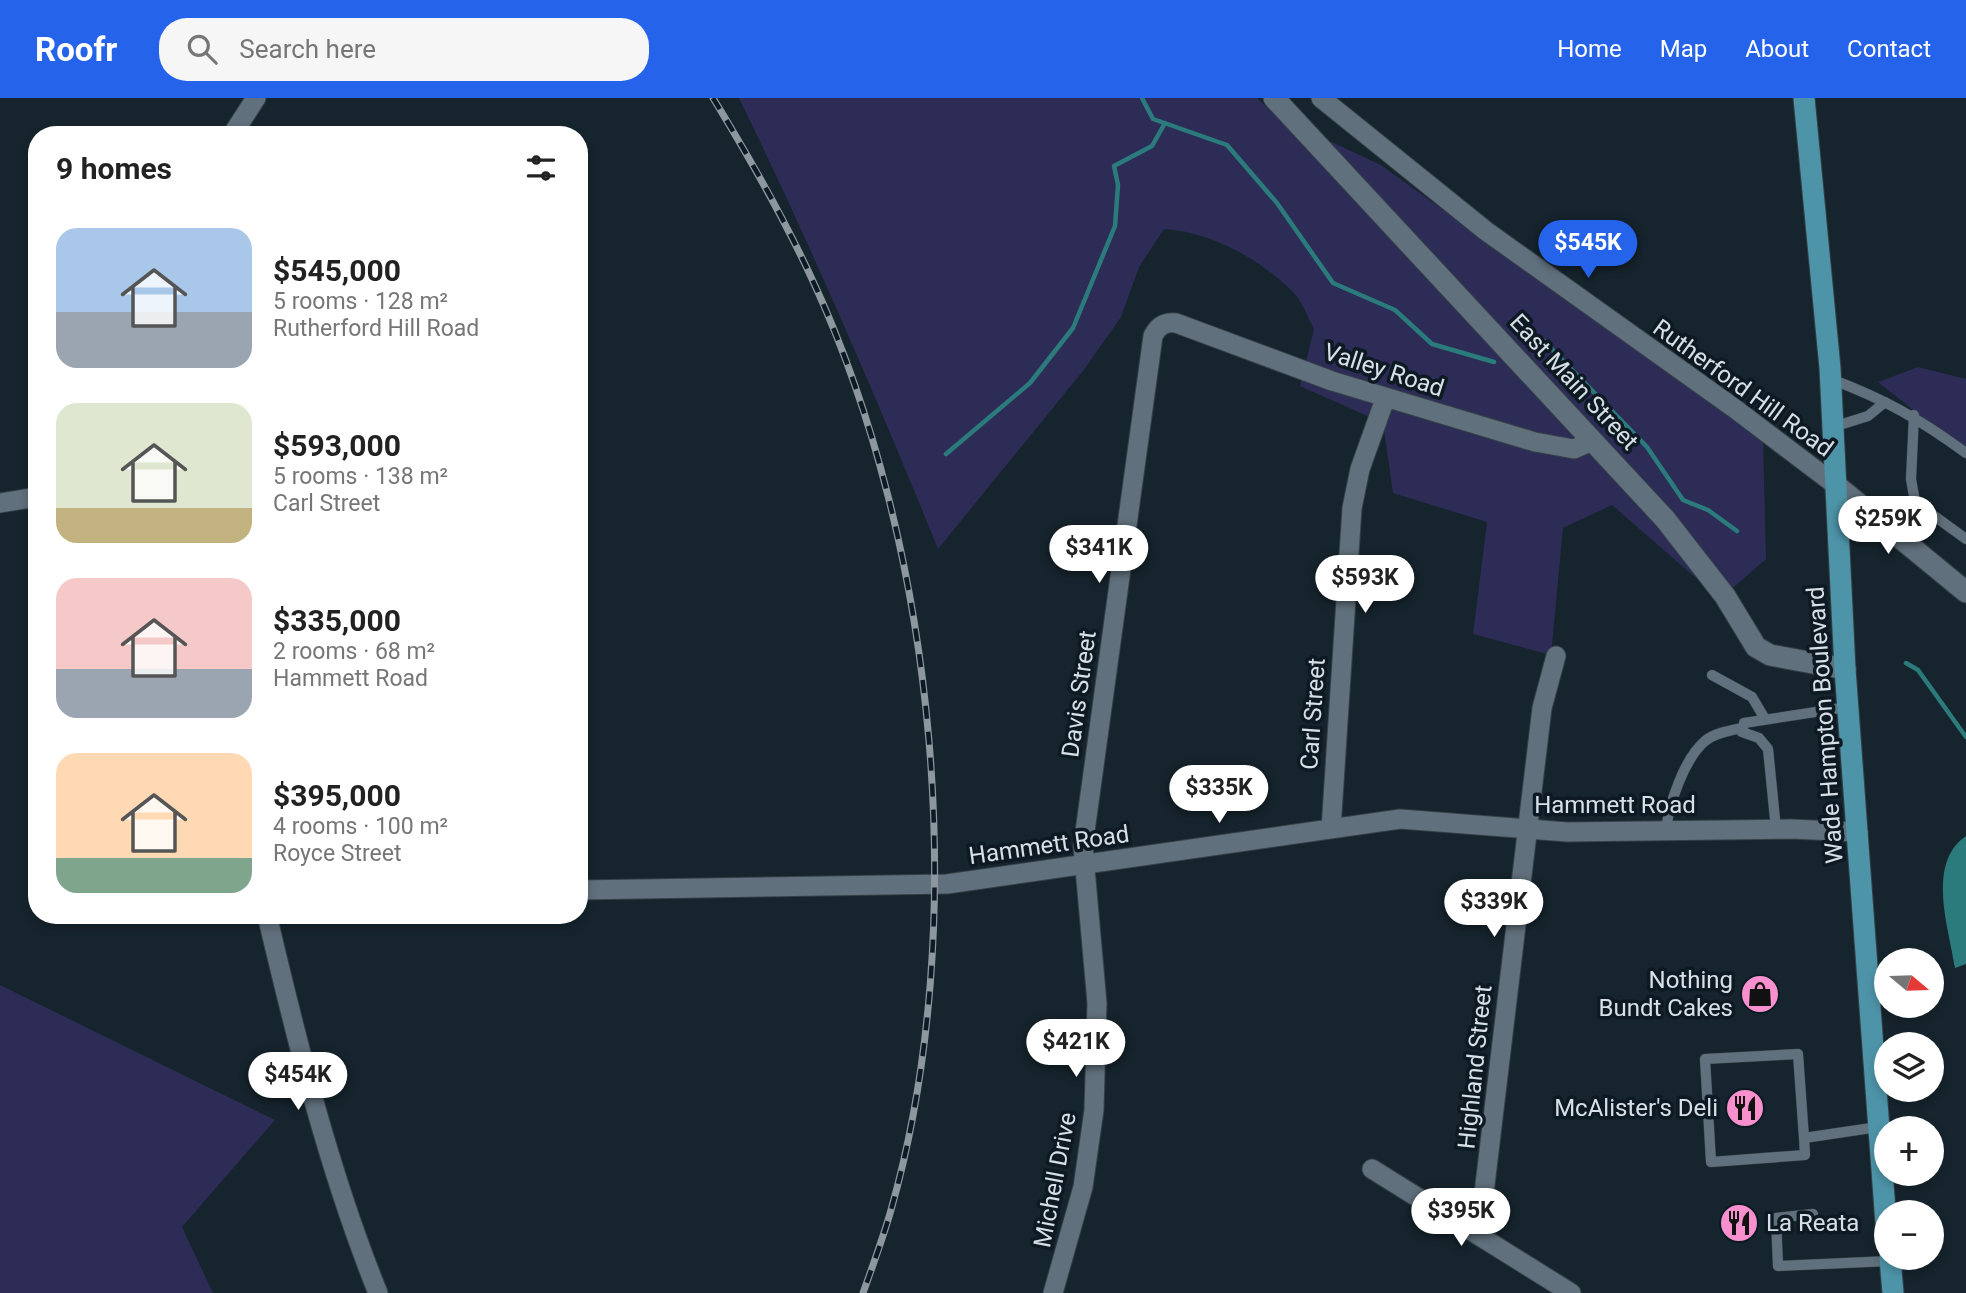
<!DOCTYPE html>
<html lang="en">
<head>
<meta charset="utf-8">
<style>
  body { margin:0; font-family:Roboto,sans-serif; background:#f6f6f6; color:#222; height:100vh; display:flex; flex-direction:column; font-size:26px; white-space:nowrap }
  * { box-sizing:border-box; margin:0 }
  p { font-size:23px; color:#767676 }
  .icon { flex:none; width:38px; height:38px; fill:none; stroke:currentColor; stroke-width:2; stroke-linecap:round; stroke-linejoin:round }
  .map { position:relative; flex:1; overflow:hidden }
  .sheet { position:absolute; left:28px; top:28px; width:560px; height:798px; display:flex; flex-direction:column; background:#fff; border-radius:28px; box-shadow:0 4px 10px #0003 }
  .sheet>* { flex:none }
  .needle { width:46px; rotate:109deg }
  .fabs { position:absolute; left:1874px; top:850px; display:grid; gap:14px }
  .fabs a { display:grid; place-items:center; width:70px; height:70px; border-radius:50%; background:#fff; box-shadow:0 4px 10px #0003; font-size:35px }
  .price { position:absolute; translate:-50% -60px; padding:0 16px; border-radius:24px; background:#fff; color:#222; font-size:23px; line-height:46px; filter:drop-shadow(0 2px 4px #0008) }
  .price::after { content:''; position:absolute; left:50%; top:42px; width:21px; height:16px; margin-left:-10px; background:inherit; clip-path:polygon(0 0,100% 0,50% 100%) }
  .price.current { background:#2563eb; color:#fff }
  ul { padding:0; list-style:none }
  li { display:flex; align-items:center; gap:21px; height:175px; padding:0 28px }
  li span { display:grid; place-items:center; flex:none; width:196px; height:140px; border-radius:21px; color:#555 }
  li>.icon { margin-inline-start:auto }
  span .icon { width:84px; height:84px; fill:#fffc; stroke-width:1 }
  li b { font-size:30px }
  h2 { display:flex; justify-content:space-between; align-items:center; height:84px; padding:0 28px; font-size:30px }
  header { display:flex; align-items:center; gap:42px; box-sizing:border-box; height:98px; padding:0 35px; background:#2563eb; color:#fff }
  header strong { font-size:33px }
  nav { display:flex; gap:38px; margin-inline-start:auto; font-size:24px }
  .search { width:490px; height:63px; background:#f6f6f6; display:flex; align-items:center; gap:18px; box-sizing:border-box; padding:0 24px; border-radius:28px; color:#767676; font-size:26px }
  .map>svg:first-child { display:block }
</style>
</head>
<body>
<header>
<strong>Roofr</strong>
<div class="search"><svg class="icon" aria-label="search" viewBox="0 0 24 24"><circle cx="10" cy="10" r="6"/><path d="M15 15l6 6"/></svg>Search here</div>
<nav><a>Home</a><a>Map</a><a>About</a><a>Contact</a></nav>
</header>
<div class="map">
<svg width="1966" height="1195" viewBox="0 0 1966 1195">
  <rect width="100%" height="100%" fill="#16242d"/>
  <path fill="#2c2c56" d="M739,0h518l19,18 105,49 382,276 3,118 -46,40 -108,-94 -49,23 -12,127 -78,-21 14,-112 -94,-29 -10,-70 -83,-37 14,-57c-6,-11 -12,-28 -21,-37 -33,-33 -82,-60 -129,-63l-25,38 -18,50 -38,54 -145,178c-62,-153 -127,-303 -199,-451z
    M1918,269l48,12v73l-88,-70z
    M0,887l275,135 -93,107 31,66h-213z"/>
  <path fill="#2c7b7c" d="M1966,738v128l-11,4c-6,-40 -29,-105 11,-132z"/>
  <g fill="none" stroke-linecap="round" stroke-linejoin="round">
    <path stroke="#2c7b7c" stroke-width="4.5" d="M1142,0l11,21 74,26 50,58 56,80 62,27 37,34 62,18
      M1529,245l14,-3 104,107 36,53 25,10 29,21
      M946,356l84,-71 43,-55 42,-102 3,-41 -4,-19 38,-20 13,-23
      M1906,565l12,7 48,67"/>
    <defs>
      <path id="lane" d="M1831,281c55,21 87,39 135,74
        M1914,317l-3,64 4,23 51,37
        M1833,329l35,-11 17,-14
        M1712,577l40,22 13,22
        M1776,731l-8,-80 -9,-11 -17,-6 2,-9 104,-16
        M1666,732c3,-26 18,-71 39,-89 9,-8 24,-10 36,-13
        M1804,1040l1,17 -94,7 -6,-103 93,-5 6,84 74,-11
        M1813,1116l-37,4 2,48 112,-5"/>
      <path id="street" d="M1321,0l165,133 248,177 103,78
        M232,37l24,-37
        M0,405l37,-6
        M1331,731l21,-321 8,-39 25,-70
        M579,792l368,-6 453,-65 167,13 224,-3 67,3
        M267,817c30,127 62,257 111,378
        M1372,1071l199,124
        M1479,1137l63,-527 14,-52
        M1053,1195l30,-106 11,-77 3,-107 -14,-157 70,-510c5,-10 11,-14 23,-13l156,58 203,61 39,7 18,-8"/>
      <path id="secondary" d="M1274,0l391,421 60,77 31,51 14,8 75,14
        M1837,388l129,106"/>
      <path id="primary" d="M1804,0l26,270 15,301 41,555
        M1890,1160l3,35"/>
    </defs>
    <use href="#lane" stroke="#354047" stroke-width="11"/>
    <use href="#street" stroke="#354047" stroke-width="21"/>
    <use href="#secondary" stroke="#354047" stroke-width="23"/>
    <use href="#primary" stroke="#354047" stroke-width="23"/>
    <use href="#lane" stroke="#60707c" stroke-width="10"/>
    <use href="#street" stroke="#60707c" stroke-width="19"/>
    <use href="#secondary" stroke="#60707c" stroke-width="21"/>
    <use href="#primary" stroke="#4e94a9" stroke-width="21"/>
    <defs>
      <path id="rail" d="M713,0c36,59 70,118 99,181 125,269 160,645 79,931 -8,28 -18,55 -28,83"/>
    </defs>
    <use href="#rail" stroke="#8c979e" stroke-width="7"/>
    <use href="#rail" stroke="#0d1a24" stroke-width="4.5" stroke-dasharray="13" stroke-linecap="butt"/>
  </g>
  <defs>
    <symbol id="shop-disc" viewBox="-11 -11 22 22"><circle r="9.5" fill="#f790cd" stroke="#0d1a24"/><path d="M-5-2.5h2.3a2.7 3.5 0 0 1 5.4 0H5L5.5 6h-11ZM-1.5-2.5h3a1.5 2.3 0 0 0-3 0Z" fill="#111"/></symbol>
    <symbol id="restaurant-disc" viewBox="-11 -11 22 22"><circle r="9.5" fill="#f790cd" stroke="#0d1a24"/><path d="M-5-6h1v4h1v-4h1v4h1v-4h1v5L-1.5 .5V6h-2V.5L-5-1ZM5-6V6H3V1.5H1.5Q1.5-4 5-6Z" fill="#111"/></symbol>
  </defs>
  <g fill-rule="evenodd">
    <use href="#shop-disc" x="1738" y="874" width="44" height="44"/>
    <use href="#restaurant-disc" x="1723" y="988" width="44" height="44"/>
    <use href="#restaurant-disc" x="1717" y="1103" width="44" height="44"/>
  </g>
  <g text-anchor="middle" stroke-width="7" stroke-linejoin="round" paint-order="stroke">
    <g font-size="24" fill="#d7e0e6" stroke="#0d1a24">
      <text transform="translate(1384 272) rotate(18)" y="8">Valley Road</text>
      <text transform="translate(1574 284) rotate(47)" y="8">East Main Street</text>
      <text transform="translate(1743 290) rotate(36)" y="8">Rutherford Hill Road</text>
      <text transform="translate(1079 596) rotate(-82)" y="8">Davis Street</text>
      <text transform="translate(1313 616) rotate(-86)" y="8">Carl Street</text>
      <text transform="translate(1825 627) rotate(-94)" y="8">Wade Hampton Boulevard</text>
      <text x="1615" y="715">Hammett Road</text>
      <text transform="translate(1049 747) rotate(-8)" y="8">Hammett Road</text>
      <text transform="translate(1475 969) rotate(-84)" y="8">Highland Street</text>
      <text transform="translate(1055 1082) rotate(-79)" y="8">Michell Drive</text>
    </g>
    <g font-size="24" fill="#d7e0e6" stroke="#0d1a24" text-anchor="end">
      <text x="1733" y="890">Nothing<tspan x="1733" dy="28">Bundt Cakes</tspan></text>
      <text x="1718" y="1018">McAlister's Deli</text>
      <text x="1766" y="1133" text-anchor="start">La Reata</text>
    </g>
  </g>
</svg>
<div class="fabs">
<a><svg class="needle" viewBox="-14 -14 28 28"><path d="M0-13l5 13h-10z" fill="#e53935"/><path d="M0 13l5-13h-10z" fill="#767676"/></svg></a>
<a><svg class="icon" aria-label="layers" viewBox="0 0 24 24"><path d="M12 4l9 5-9 5-9-5zM3 14l9 5 9-5"/></svg></a>
<a>+</a>
<a>−</a>
</div>
<b class="price current" style="left:1588px;top:182px">$545K</b>
<b class="price" style="left:1888px;top:458px">$259K</b>
<b class="price" style="left:1099px;top:487px">$341K</b>
<b class="price" style="left:1365px;top:517px">$593K</b>
<b class="price" style="left:1219px;top:727px">$335K</b>
<b class="price" style="left:1494px;top:841px">$339K</b>
<b class="price" style="left:1076px;top:981px">$421K</b>
<b class="price" style="left:298px;top:1014px">$454K</b>
<b class="price" style="left:1461px;top:1150px">$395K</b>
<section class="sheet">
<h2>9 homes<svg class="icon" aria-label="filters" viewBox="0 0 24 24"><path d="M4 7h16M4 17h16"/><circle cx="9" cy="7" r="2"/><circle cx="15" cy="17" r="2"/></svg></h2>
<ul>
<li><span style="background:linear-gradient(#a9c7e8 60%,#9aa5b1 0)"><svg class="icon" aria-label="home" viewBox="0 0 24 24"><path d="M3 11l9-7 9 7M6 9v11h12V9"/></svg></span><div><b>$545,000</b><p>5 rooms · 128 m²</p><p>Rutherford Hill Road</p></div></li>
<li><span style="background:linear-gradient(#dfe7d0 75%,#c2b280 0)"><svg class="icon" aria-label="home" viewBox="0 0 24 24"><path d="M3 11l9-7 9 7M6 9v11h12V9"/></svg></span><div><b>$593,000</b><p>5 rooms · 138 m²</p><p>Carl Street</p></div></li>
<li><span style="background:linear-gradient(#f6c9c9 65%,#9aa5b1 0)"><svg class="icon" aria-label="home" viewBox="0 0 24 24"><path d="M3 11l9-7 9 7M6 9v11h12V9"/></svg></span><div><b>$335,000</b><p>2 rooms · 68 m²</p><p>Hammett Road</p></div></li>
<li><span style="background:linear-gradient(#ffd9b3 75%,#7fa58c 0)"><svg class="icon" aria-label="home" viewBox="0 0 24 24"><path d="M3 11l9-7 9 7M6 9v11h12V9"/></svg></span><div><b>$395,000</b><p>4 rooms · 100 m²</p><p>Royce Street</p></div></li>
</ul>
</section>
</div>
</body>
</html>
